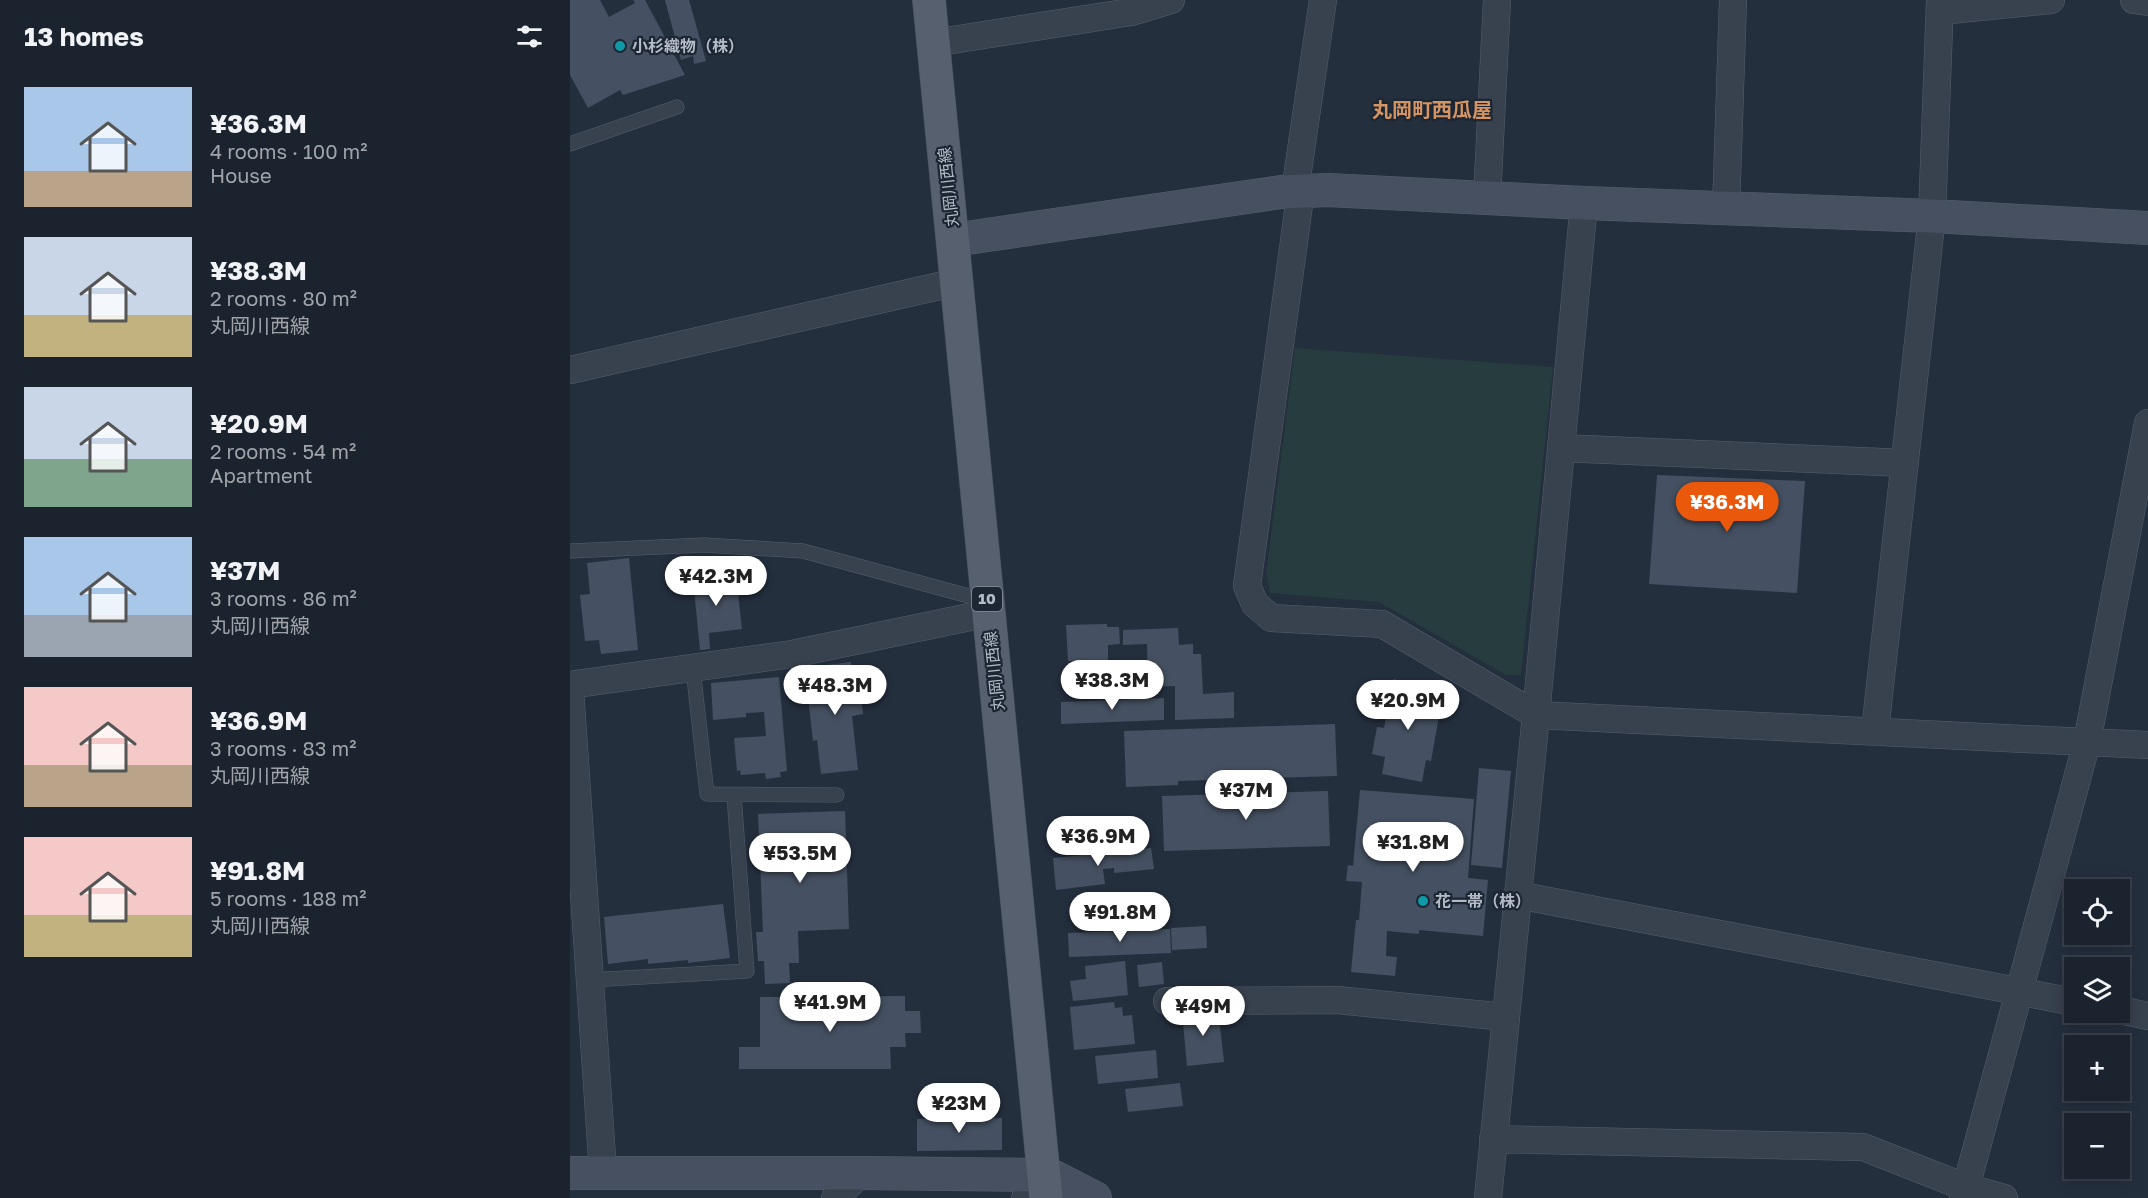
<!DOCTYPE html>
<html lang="en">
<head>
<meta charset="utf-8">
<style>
  body { margin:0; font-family:"Golos Text","Noto Sans JP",sans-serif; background:#282f3a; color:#f1f3f6; height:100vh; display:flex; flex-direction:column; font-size:22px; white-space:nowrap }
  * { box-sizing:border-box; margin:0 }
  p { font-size:20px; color:#a0a4aa }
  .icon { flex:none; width:33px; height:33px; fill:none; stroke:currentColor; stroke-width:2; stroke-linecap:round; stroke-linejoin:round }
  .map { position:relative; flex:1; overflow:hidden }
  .panel { display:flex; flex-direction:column; background:#1b232e; width:570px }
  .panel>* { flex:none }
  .tools { position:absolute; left:1494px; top:879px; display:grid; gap:12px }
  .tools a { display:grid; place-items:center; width:66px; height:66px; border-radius:0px; background:#1b232e; box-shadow:0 3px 15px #0003,0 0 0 2px #39404a; font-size:30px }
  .price { position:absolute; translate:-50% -51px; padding:0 14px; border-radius:21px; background:#fff; color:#222; font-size:20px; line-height:39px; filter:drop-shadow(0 2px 3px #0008) }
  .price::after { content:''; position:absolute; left:50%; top:36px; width:18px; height:14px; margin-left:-9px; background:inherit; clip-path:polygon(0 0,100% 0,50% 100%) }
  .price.on { background:#ea580c; color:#fff }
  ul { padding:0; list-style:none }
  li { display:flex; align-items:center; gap:18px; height:150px; padding:0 24px }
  li span { display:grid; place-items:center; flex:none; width:168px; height:120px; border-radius:0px; color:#555 }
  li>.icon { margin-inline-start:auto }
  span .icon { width:72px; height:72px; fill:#fffc; stroke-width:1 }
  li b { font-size:26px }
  h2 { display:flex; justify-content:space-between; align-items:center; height:72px; padding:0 24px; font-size:26px }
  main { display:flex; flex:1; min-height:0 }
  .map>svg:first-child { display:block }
</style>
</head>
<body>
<main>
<section class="panel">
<h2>13 homes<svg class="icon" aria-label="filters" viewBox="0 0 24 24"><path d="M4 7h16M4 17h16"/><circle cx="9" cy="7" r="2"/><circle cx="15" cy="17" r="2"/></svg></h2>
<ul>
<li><span style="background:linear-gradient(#a9c7e8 70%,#b9a48a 0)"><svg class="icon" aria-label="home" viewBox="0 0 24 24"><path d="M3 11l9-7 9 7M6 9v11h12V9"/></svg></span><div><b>¥36.3M</b><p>4 rooms · 100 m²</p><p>House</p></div></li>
<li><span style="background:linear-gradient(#c9d6e8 65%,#c2b280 0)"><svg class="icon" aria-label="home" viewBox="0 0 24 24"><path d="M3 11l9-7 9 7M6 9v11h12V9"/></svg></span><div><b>¥38.3M</b><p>2 rooms · 80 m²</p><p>丸岡川西線</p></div></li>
<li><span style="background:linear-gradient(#c9d6e8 60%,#7fa58c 0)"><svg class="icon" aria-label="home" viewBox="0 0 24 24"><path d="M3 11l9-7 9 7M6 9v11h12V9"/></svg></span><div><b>¥20.9M</b><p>2 rooms · 54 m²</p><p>Apartment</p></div></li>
<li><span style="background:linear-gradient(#a9c7e8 65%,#9aa5b1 0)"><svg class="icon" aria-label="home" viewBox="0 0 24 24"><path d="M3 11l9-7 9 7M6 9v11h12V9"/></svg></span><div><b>¥37M</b><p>3 rooms · 86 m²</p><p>丸岡川西線</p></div></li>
<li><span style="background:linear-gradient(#f6c9c9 65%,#b9a48a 0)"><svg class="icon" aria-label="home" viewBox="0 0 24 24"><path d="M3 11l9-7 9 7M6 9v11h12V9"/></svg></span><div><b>¥36.9M</b><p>3 rooms · 83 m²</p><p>丸岡川西線</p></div></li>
<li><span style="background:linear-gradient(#f6c9c9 65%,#c2b280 0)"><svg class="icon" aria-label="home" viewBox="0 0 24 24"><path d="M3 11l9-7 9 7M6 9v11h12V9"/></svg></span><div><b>¥91.8M</b><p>5 rooms · 188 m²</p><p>丸岡川西線</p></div></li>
</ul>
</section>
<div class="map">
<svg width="1578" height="1198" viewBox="0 0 1578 1198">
  <rect width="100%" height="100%" fill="#242f3e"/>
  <path fill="#263c3f" d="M725,348l258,19 -32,308h-15l-127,-73 -109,-9 -4,-19z"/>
  <path fill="#455162" d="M0,0h30l9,17 26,-14 -2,-3h12l40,75 -62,20 -3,-5 -32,18 -18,-33z
    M95,0h24l17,61 -12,3 -1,-8 -12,4z
    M1087,475l148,6 -8,112 -148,-9z
    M59,558l9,92 -37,4 -2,-14 -14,1 -5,-46 10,-1 -3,-31z
    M166,575l6,54 -33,4 1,16 -10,1 -7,-71z
    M537,624v3h12l1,17 -12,1v15l-40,1 -2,-36z
    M608,628l1,17 14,-1v10h8l2,40 31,-2v26l-59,2v-34l-27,1 -1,-43 -24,1v-15z
    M281,662l2,17h6l4,35 -11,2 6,54 -37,4 -4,-34 -4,1 -7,-62 13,-1 -1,-12z
    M544,666h19l1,23h-19z
    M209,677l8,94 -7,1 1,5 -15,2 -1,-6 -24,2 -1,-5 -3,1 -3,-33 32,-2 -2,-24 -18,1v4l-33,3 -2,-37z
    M823,679l41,8 -2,17 9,1 -10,56 -5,-1 -4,22 -40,-8 3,-17 -13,-3 5,-27 7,1z
    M594,698v22l-103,4v-22z
    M765,724l2,52 -159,5v4l-52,2 -2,-56z
    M909,768l32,3 -9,97 -31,-3z
    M790,790l114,9 -6,79 20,2 -5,56 -64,-6v4l-32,-3 -1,25 11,1 -2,19 -44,-4 5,-52h3l3,-38 -16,-1 2,-16 5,1z
    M758,791l2,55 -166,5 -2,-55z
    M275,811l4,118 -51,2 1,32h-10l1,20 -25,1 -1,-23h-6l-2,-29h7l-5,-118z
    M581,848l3,21 -40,4v-5l-11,1 2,15 -49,6 -3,-32z
    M153,904l7,54 -42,5v-3l-40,4v-5l-40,5 -4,-47z
    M636,926l1,22 -35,2 -1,-22z
    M600,929l1,24 -102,4 -1,-24z
    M555,961l3,34 -55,6 -3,-20 16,-2 -1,-13z
    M592,962l2,22 -25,3 -2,-22z
    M335,996v15h15l1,22h-16l1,14h-16l1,22h-152v-22h21v-50z
    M544,1002l1,6 7,-1 1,9 9,-1 3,29 -61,6 -4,-43z
    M648,1008l6,54 -37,4 -5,-54z
    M586,1050l2,28 -60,6 -3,-28z
    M610,1083l3,23 -55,6 -3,-23z
    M432,1118v32l-85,1v-32z"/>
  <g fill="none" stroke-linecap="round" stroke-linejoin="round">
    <defs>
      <path id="lane" d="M0,144l107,-37
        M0,551l134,-6 99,6 184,50
        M123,669l14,125 130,1
        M20,980l157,-9 -13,-176"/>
      <path id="street" d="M1564,0l14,2
        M1370,11l111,-11
        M363,43l198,-31 40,-12
        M731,190l-54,396 8,18 16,14 111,6 154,91 612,30
        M725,191l28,-191
        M917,198l10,-198
        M1156,209l7,-209
        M0,370l387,-88
        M991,448l344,15
        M0,685l222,-31 197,-41
        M0,689l33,483
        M1305,731l57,-515 8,-216
        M947,895l557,107
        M597,1001l170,-1 168,17
        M1550,1010l28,6
        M923,1139l370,8 102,40 39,11
        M265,1198l26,-25
        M455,1198l18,-23
        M918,1198l48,-483 48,-512
        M1393,1198l124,-456 61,-319"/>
      <path id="secondary" d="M383,240l328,-48 47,-2 256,13 348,13 216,12
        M0,1173h291l182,2 11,2 41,21"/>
      <path id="primary" d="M359,0l117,1198"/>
    </defs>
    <use href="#lane" stroke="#565f6c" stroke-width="15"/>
    <use href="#street" stroke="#565f6c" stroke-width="28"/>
    <use href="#secondary" stroke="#565f6c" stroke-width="34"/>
    <use href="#primary" stroke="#414a57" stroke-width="34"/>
    <use href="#lane" stroke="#38414e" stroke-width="14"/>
    <use href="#street" stroke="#38414e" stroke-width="27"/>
    <use href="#secondary" stroke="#465061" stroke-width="33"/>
    <use href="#primary" stroke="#56606e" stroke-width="33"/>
  </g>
  <g fill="#0f9aa8" stroke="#1d2633" stroke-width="2">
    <circle cx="50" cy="46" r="6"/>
    <circle cx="853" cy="901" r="6"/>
  </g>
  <g text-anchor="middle" stroke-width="4.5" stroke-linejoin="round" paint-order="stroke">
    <rect fill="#1d2633" stroke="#878f9c" stroke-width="1.5" x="402" y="587" width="30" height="24" rx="4.5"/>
    <g font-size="15" font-weight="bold" fill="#b4bcc9">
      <text x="417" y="604">10</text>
    </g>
    <g font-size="16" font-weight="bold" fill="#b4bcc9" stroke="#1d2633" text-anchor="start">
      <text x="62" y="52">小杉織物（株）</text>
      <text x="865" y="907">花一帯（株）</text>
    </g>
    <g font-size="16" fill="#b4bcc9" stroke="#1d2633">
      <text transform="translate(378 187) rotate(-96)" y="6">丸岡川西線</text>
      <text transform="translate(424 671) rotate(-96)" y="6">丸岡川西線</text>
    </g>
    <g font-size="20" font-weight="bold" fill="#d59563" stroke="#1d2633">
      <text x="862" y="117">丸岡町西瓜屋</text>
    </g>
  </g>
</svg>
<div class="tools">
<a><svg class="icon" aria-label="locate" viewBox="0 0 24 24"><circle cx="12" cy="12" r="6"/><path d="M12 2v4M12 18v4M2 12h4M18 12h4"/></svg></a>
<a><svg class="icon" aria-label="layers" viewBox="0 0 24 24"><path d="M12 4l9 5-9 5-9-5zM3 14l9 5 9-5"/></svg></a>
<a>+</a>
<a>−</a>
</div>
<b class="price on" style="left:1157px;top:533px">¥36.3M</b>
<b class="price" style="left:146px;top:607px">¥42.3M</b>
<b class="price" style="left:542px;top:711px">¥38.3M</b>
<b class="price" style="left:265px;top:716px">¥48.3M</b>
<b class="price" style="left:838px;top:731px">¥20.9M</b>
<b class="price" style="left:676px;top:821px">¥37M</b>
<b class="price" style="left:528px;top:867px">¥36.9M</b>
<b class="price" style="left:843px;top:873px">¥31.8M</b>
<b class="price" style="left:230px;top:884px">¥53.5M</b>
<b class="price" style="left:550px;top:943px">¥91.8M</b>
<b class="price" style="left:260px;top:1033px">¥41.9M</b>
<b class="price" style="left:633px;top:1037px">¥49M</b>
<b class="price" style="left:389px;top:1134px">¥23M</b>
</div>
</main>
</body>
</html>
